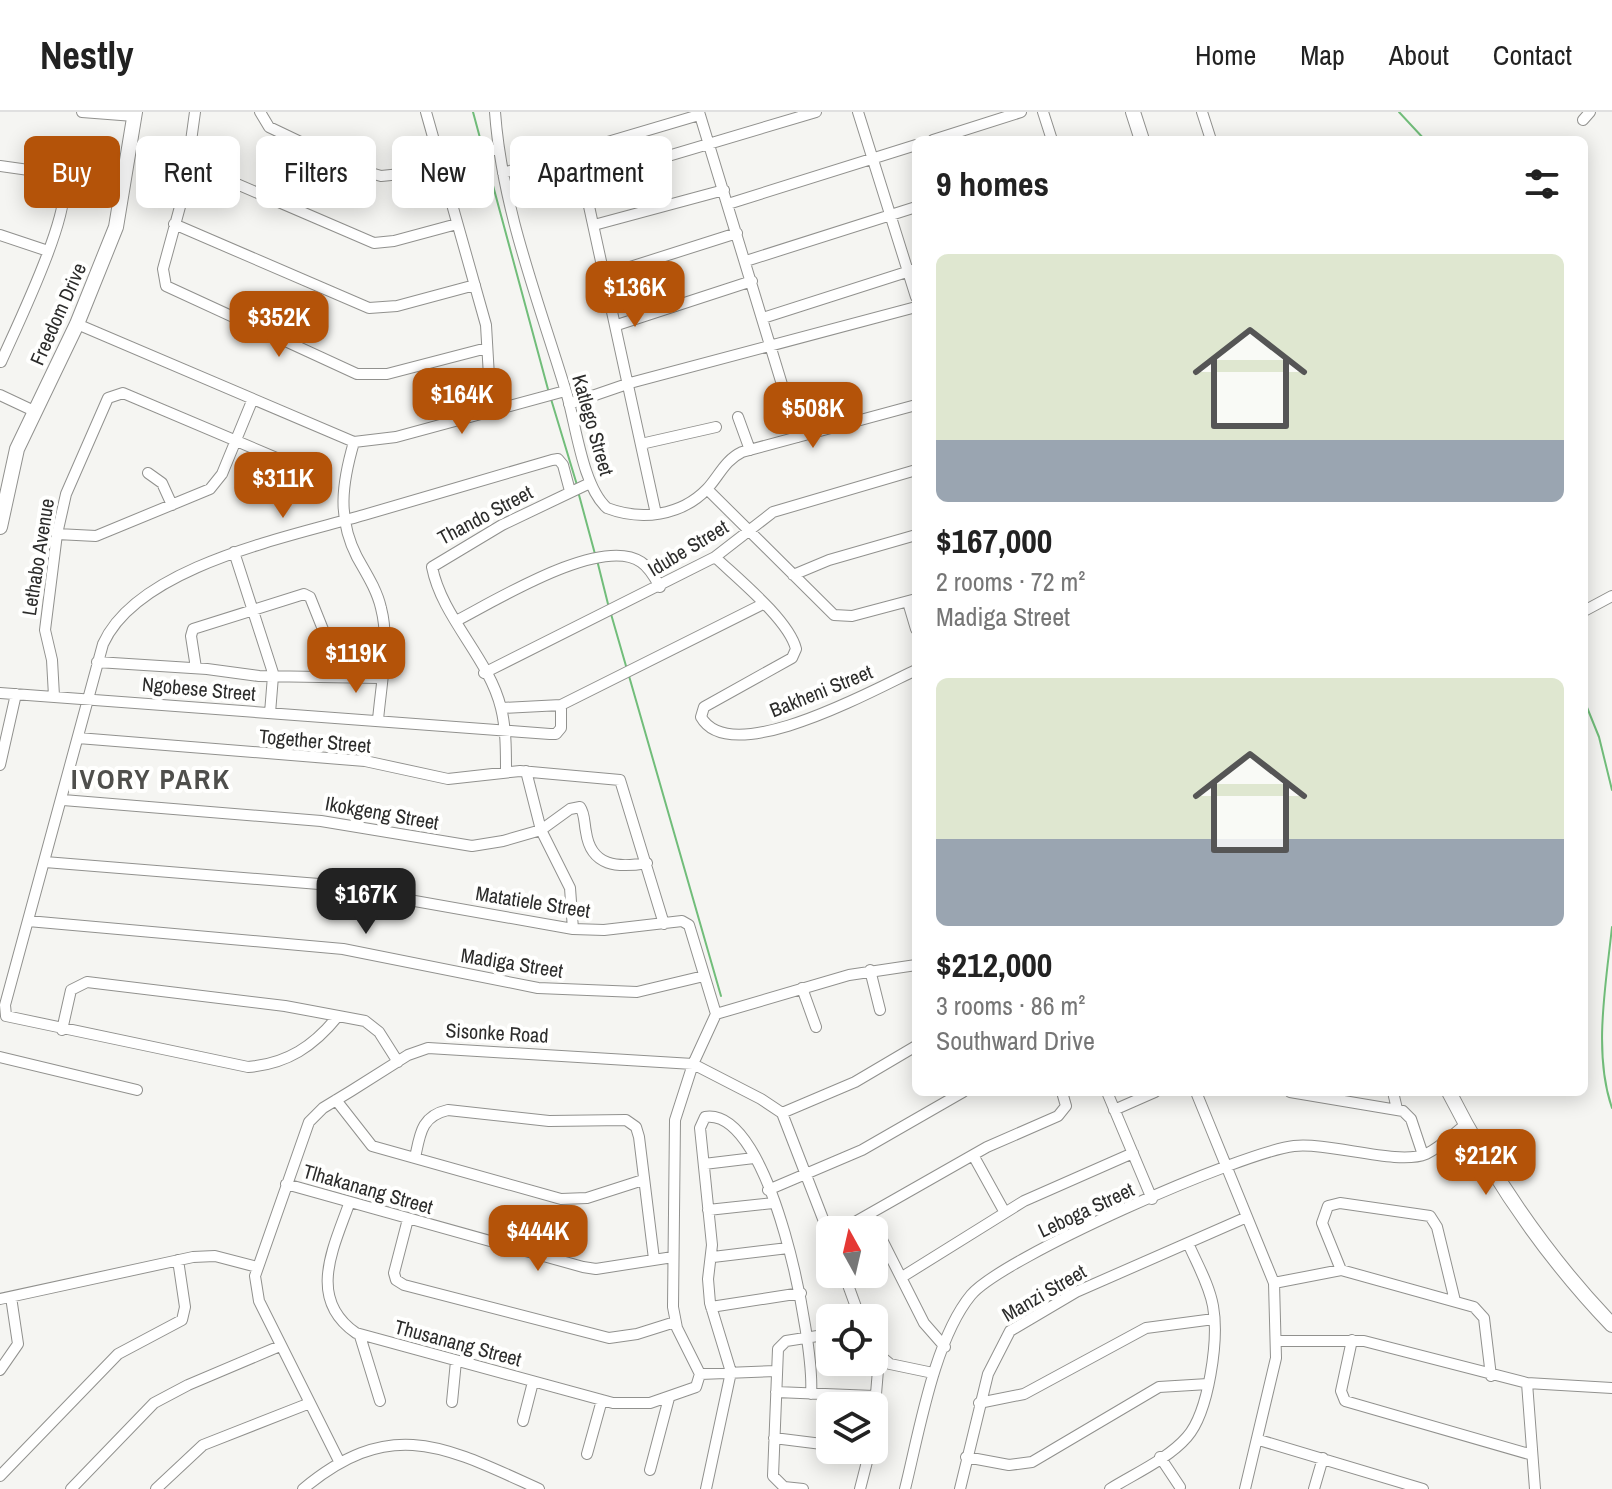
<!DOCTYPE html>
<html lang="en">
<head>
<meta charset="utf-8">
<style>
  body { margin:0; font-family:"Archivo Narrow",sans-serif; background:#f6f6f6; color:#222; height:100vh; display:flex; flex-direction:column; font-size:30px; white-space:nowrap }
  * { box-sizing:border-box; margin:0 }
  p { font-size:26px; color:#767676 }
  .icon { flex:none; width:44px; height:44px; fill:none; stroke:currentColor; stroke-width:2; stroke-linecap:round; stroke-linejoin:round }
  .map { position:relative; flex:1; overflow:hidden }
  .side { position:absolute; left:912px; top:24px; width:676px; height:960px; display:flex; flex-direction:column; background:#fff; border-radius:12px; box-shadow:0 4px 20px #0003 }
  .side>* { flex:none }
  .banner { position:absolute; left:24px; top:24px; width:760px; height:72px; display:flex; gap:16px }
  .needle { width:52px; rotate:352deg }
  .fabs { position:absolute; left:816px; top:1104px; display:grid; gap:16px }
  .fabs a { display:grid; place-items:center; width:72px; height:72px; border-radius:12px; background:#fff; box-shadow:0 4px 20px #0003; font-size:40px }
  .price { position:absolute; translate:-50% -68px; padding:0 18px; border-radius:16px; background:#b45309; color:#fff; font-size:26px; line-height:52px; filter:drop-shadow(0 2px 4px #0008) }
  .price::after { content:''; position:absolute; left:50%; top:48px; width:24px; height:18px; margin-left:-12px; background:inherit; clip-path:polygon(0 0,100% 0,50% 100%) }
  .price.current { background:#222; color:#fff }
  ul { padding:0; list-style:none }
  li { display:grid; align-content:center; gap:16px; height:424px; padding:0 24px }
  li span { display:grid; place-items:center; height:248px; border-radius:12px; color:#555 }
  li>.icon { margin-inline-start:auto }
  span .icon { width:144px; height:144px; fill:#fffc; stroke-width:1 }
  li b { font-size:34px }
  h2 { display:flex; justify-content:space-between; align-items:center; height:96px; padding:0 24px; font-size:34px }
  .pill { padding:0 28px; border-radius:12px; background:#fff; box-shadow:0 4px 20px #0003; font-size:28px; line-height:72px }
  .pill.current { background:#b45309; color:#fff }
  header { display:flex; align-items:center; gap:48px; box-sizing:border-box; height:112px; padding:0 40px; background:#fff; border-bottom:2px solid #e0e0e0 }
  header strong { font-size:38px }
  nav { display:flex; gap:44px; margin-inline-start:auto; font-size:28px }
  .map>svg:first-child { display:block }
</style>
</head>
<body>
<header>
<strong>Nestly</strong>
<nav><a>Home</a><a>Map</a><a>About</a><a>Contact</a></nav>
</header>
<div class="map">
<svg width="1612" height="1377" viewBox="0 0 1612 1377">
  <rect width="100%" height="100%" fill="#f5f5f2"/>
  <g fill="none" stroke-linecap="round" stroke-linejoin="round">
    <path stroke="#71bd7a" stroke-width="2" d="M473,0l10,37
      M1399,0l26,28
      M485,44l64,237
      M551,287l26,86
      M579,383l16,59
      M597,448l11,44
      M611,502l15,52
      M629,564l92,320
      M1584,588l15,37 13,53
      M1612,815c-6,57 -19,126 0,181"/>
    <defs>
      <path id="street" d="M82,0l52,4
        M195,0l-11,80 -21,77 3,17 191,88h30l100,-26
        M260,0l9,15 88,42 24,7 30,-3 87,-25
        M426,0l60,213 5,86
        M495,0c7,97 44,190 72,283 9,31 16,92 40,113 34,13 74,8 100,-19 12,-13 18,-29 35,-37l174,-47
        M699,0l99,325
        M858,0l58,185
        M1043,0l9,28
        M1202,0l9,28
        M1583,8l7,-8
        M933,28l88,-28
        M577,39l79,363
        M188,51l186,80 20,-2 63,-17
        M0,54l50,7 13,10c9,30 -47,145 -62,179
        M503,61l196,-58
        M584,69l232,-69
        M728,92l188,-59
        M174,112l195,84 28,-2 78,-21
        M594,113l130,-35
        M0,123l48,16
        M746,149l170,-54
        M605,163l132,-42
        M763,206l153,-49
        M77,212l277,118 42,-5 169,-46
        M617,213l135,-44
        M0,283l34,16
        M569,292l61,-21 286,-76
        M738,305l12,33
        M354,330c-12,41 -17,76 3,115 9,16 20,33 24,51 9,34 0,77 -3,112
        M641,332l75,-17
        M148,361l14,10 10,22
        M707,377l127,126 18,1 64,-17
        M57,422l39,2 114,-47 12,-15 30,-73
        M234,440l40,124
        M715,445c22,21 74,63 81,92l-4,9 -88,49 -3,10c30,53 176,-29 215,-47
        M793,463l36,-15 87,-25
        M908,490l8,27
        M1584,499l28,-15
        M456,509c39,-20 145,-86 185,-59 9,6 14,16 19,25
        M97,550l110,7 52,7 122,2
        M196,556l-5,-32 2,-7 111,-35 6,3 14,35 7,45
        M484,561l231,-116 58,-45 143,-42
        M0,581l550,41h6l5,-6v-23
        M54,584l-2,-36 -7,-30 12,-96 9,-40 42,-96 15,-5 175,74
        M501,596l60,-3 202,-101
        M270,601l3,-37
        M78,626l287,23 83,18 72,-8 100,9 44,144
        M0,653l16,-71
        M506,659c0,-21 0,-43 -5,-63 -12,-50 -59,-90 -69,-141l70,-42 88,-42
        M526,659l15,59 29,58 3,41
        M63,688l258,21 151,25 31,-5 38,-11 29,-21 10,-2c5,7 4,16 6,25 5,35 32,36 61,31
        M45,750l274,22 254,45 31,1 78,-9 7,4 27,89 -23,50 -18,56 -2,187 4,21 23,46 -4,13 -46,16h-37l-257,-70c-49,-34 -23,-84 -7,-129
        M28,809l315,28 195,39 99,4 67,-16
        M870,858l10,40
        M802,876l14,39
        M716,902l133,-39 67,-10
        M338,904c-24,30 -51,48 -90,51l-242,-51 -1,-11 98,-361c35,-78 186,-107 261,-129 63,-18 125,-37 188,-55l6,-1 5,6 7,26
        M62,918l9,-40 16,-8 198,24 80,15 14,11 19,30
        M0,945l137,33
        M1107,980l45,107
        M1196,980l78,191 2,75 -31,131
        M1290,980l113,19 8,8 12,36
        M1393,980l4,17
        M336,988l36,46 189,53 26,-1 56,-18
        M1114,998l41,-18
        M782,1001l73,-31 61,-36
        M973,1043l31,56
        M415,1046c5,-24 6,-42 33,-48l101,11 77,-1 10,7 3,10 15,122
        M704,1052l50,-6
        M286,1072l297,83 13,2 77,-12
        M768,1078l94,-40 101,-58
        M708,1098l65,-7
        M870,1104l54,107 21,24
        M408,1107l-14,54 2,7 8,5 205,53 28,-4 38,-12
        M841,1118l146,-83 71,-31 8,-10 -4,-14
        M713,1145l75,-9
        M1341,1158l-19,-47 6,-17 12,-3 90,13 7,11 18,74
        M844,1162l16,44
        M902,1165l122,-76 109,-48
        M1274,1171l67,-13 133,37 10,11 7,58
        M0,1187l193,-42 22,-1 42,11
        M711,1195l90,-14
        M360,1224l20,65
        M1352,1228l-11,51 4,10 184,53
        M1277,1229h87l163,42 8,106
        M874,1239l16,13 43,9
        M0,1258l18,-26 -7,-47
        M700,1262l76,-3
        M1527,1271l85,5
        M776,1280l98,4
        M452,1290l4,-41
        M979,1291l45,-9 122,-66 68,-9
        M874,1306l5,-60
        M523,1309l10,-39
        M774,1326l56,7
        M1259,1328l164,49
        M587,1342l15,-54
        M966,1345l43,8 23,-3 127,-75 49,-3
        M1160,1345l20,30
        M339,1349l-80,-160 -4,-25 54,-154 14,-14 28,-17 57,-36 20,-7 265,16 68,35 21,14 48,124
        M650,1358l19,-72
        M0,1364l118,-122 64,-34 3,-13 -7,-47
        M71,1377l83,-86 34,-18 92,-39
        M156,1377l47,-44 107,-42
        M303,1377c89,-74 143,-42 236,0
        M706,1377l25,-117 -21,-69 -2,-24 4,-34 -12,-117 5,-11c67,-11 110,228 106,277
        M803,1377l-19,-2 -11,-11 5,-127 8,-8 44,-7
        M860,1377l10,-39
        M905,1377c14,-56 29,-149 66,-194 32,-38 271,-143 323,-149 36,-4 104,20 132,8 15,-7 27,-20 39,-29
        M960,1377l28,-115 22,-43 66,-39 171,-75
        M1110,1377c24,-15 58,-30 77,-52 22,-25 32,-98 26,-131 -4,-22 -16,-42 -25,-63
        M1314,1377l9,-31"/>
      <path id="secondary" d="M1133,0l9,28
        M0,415l17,-78 60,-125 39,-97 19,-115
        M1449,980c43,85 97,164 163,233"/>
    </defs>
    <use href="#street" stroke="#91918e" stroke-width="12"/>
    <use href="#secondary" stroke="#91918e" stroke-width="16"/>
    <use href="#street" stroke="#fff" stroke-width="10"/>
    <use href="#secondary" stroke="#fff" stroke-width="14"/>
  </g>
  <g text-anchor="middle" stroke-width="8" stroke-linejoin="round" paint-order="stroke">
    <g font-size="20" fill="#2c2c2b" stroke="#fffffe">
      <text transform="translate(58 202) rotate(-66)" y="7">Freedom Drive</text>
      <text transform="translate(593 313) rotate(74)" y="7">Katlego Street</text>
      <text transform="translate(485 403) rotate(-28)" y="7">Thando Street</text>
      <text transform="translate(688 436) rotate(-31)" y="7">Idube Street</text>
      <text transform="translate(38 445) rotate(-81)" y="7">Lethabo Avenue</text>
      <text transform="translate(199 577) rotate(5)" y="7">Ngobese Street</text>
      <text transform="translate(821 579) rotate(-22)" y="7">Bakheni Street</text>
      <text transform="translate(315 629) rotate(5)" y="7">Together Street</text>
      <text transform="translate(382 701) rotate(10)" y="7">Ikokgeng Street</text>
      <text transform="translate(533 790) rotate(9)" y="7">Matatiele Street</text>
      <text transform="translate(512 851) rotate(9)" y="7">Madiga Street</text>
      <text transform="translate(497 921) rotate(3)" y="7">Sisonke Road</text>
      <text transform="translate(368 1077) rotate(16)" y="7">Tlhakanang Street</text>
      <text transform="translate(1086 1098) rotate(-25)" y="7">Leboga Street</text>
      <text transform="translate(1044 1181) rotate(-30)" y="7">Manzi Street</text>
      <text transform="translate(458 1231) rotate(15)" y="7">Thusanang Street</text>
    </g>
    <g font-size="28" font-weight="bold" letter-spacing="2" fill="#4f4f4c" stroke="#fffffe">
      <text x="151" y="677">IVORY PARK</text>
    </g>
  </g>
</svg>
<div class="fabs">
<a><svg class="needle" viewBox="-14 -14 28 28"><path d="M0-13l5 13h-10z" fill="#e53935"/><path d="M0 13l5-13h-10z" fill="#767676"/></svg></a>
<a><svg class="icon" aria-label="locate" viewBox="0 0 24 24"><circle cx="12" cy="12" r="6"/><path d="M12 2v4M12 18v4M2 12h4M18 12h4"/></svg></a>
<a><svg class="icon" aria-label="layers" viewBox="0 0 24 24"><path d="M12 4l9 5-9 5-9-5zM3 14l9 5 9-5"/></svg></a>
</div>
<b class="price" style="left:635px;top:217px">$136K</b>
<b class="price" style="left:279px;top:247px">$352K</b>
<b class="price" style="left:462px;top:324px">$164K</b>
<b class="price" style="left:813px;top:338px">$508K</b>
<b class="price" style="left:283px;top:408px">$311K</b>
<b class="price" style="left:356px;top:583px">$119K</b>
<b class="price current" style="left:366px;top:824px">$167K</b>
<b class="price" style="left:1486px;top:1085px">$212K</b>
<b class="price" style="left:538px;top:1161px">$444K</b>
<div class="banner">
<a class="pill current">Buy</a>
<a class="pill">Rent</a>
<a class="pill">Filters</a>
<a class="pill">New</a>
<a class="pill">Apartment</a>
</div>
<section class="side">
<h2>9 homes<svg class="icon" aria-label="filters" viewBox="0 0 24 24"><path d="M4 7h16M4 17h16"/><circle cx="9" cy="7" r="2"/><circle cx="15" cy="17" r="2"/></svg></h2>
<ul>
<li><span style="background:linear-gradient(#dfe7d0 75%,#9aa5b1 0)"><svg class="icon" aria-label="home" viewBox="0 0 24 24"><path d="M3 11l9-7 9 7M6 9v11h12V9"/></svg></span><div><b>$167,000</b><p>2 rooms · 72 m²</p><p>Madiga Street</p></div></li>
<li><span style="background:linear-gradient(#dfe7d0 65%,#9aa5b1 0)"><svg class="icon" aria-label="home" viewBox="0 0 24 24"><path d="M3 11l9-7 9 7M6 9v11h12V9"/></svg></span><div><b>$212,000</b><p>3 rooms · 86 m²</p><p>Southward Drive</p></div></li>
</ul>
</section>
</div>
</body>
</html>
